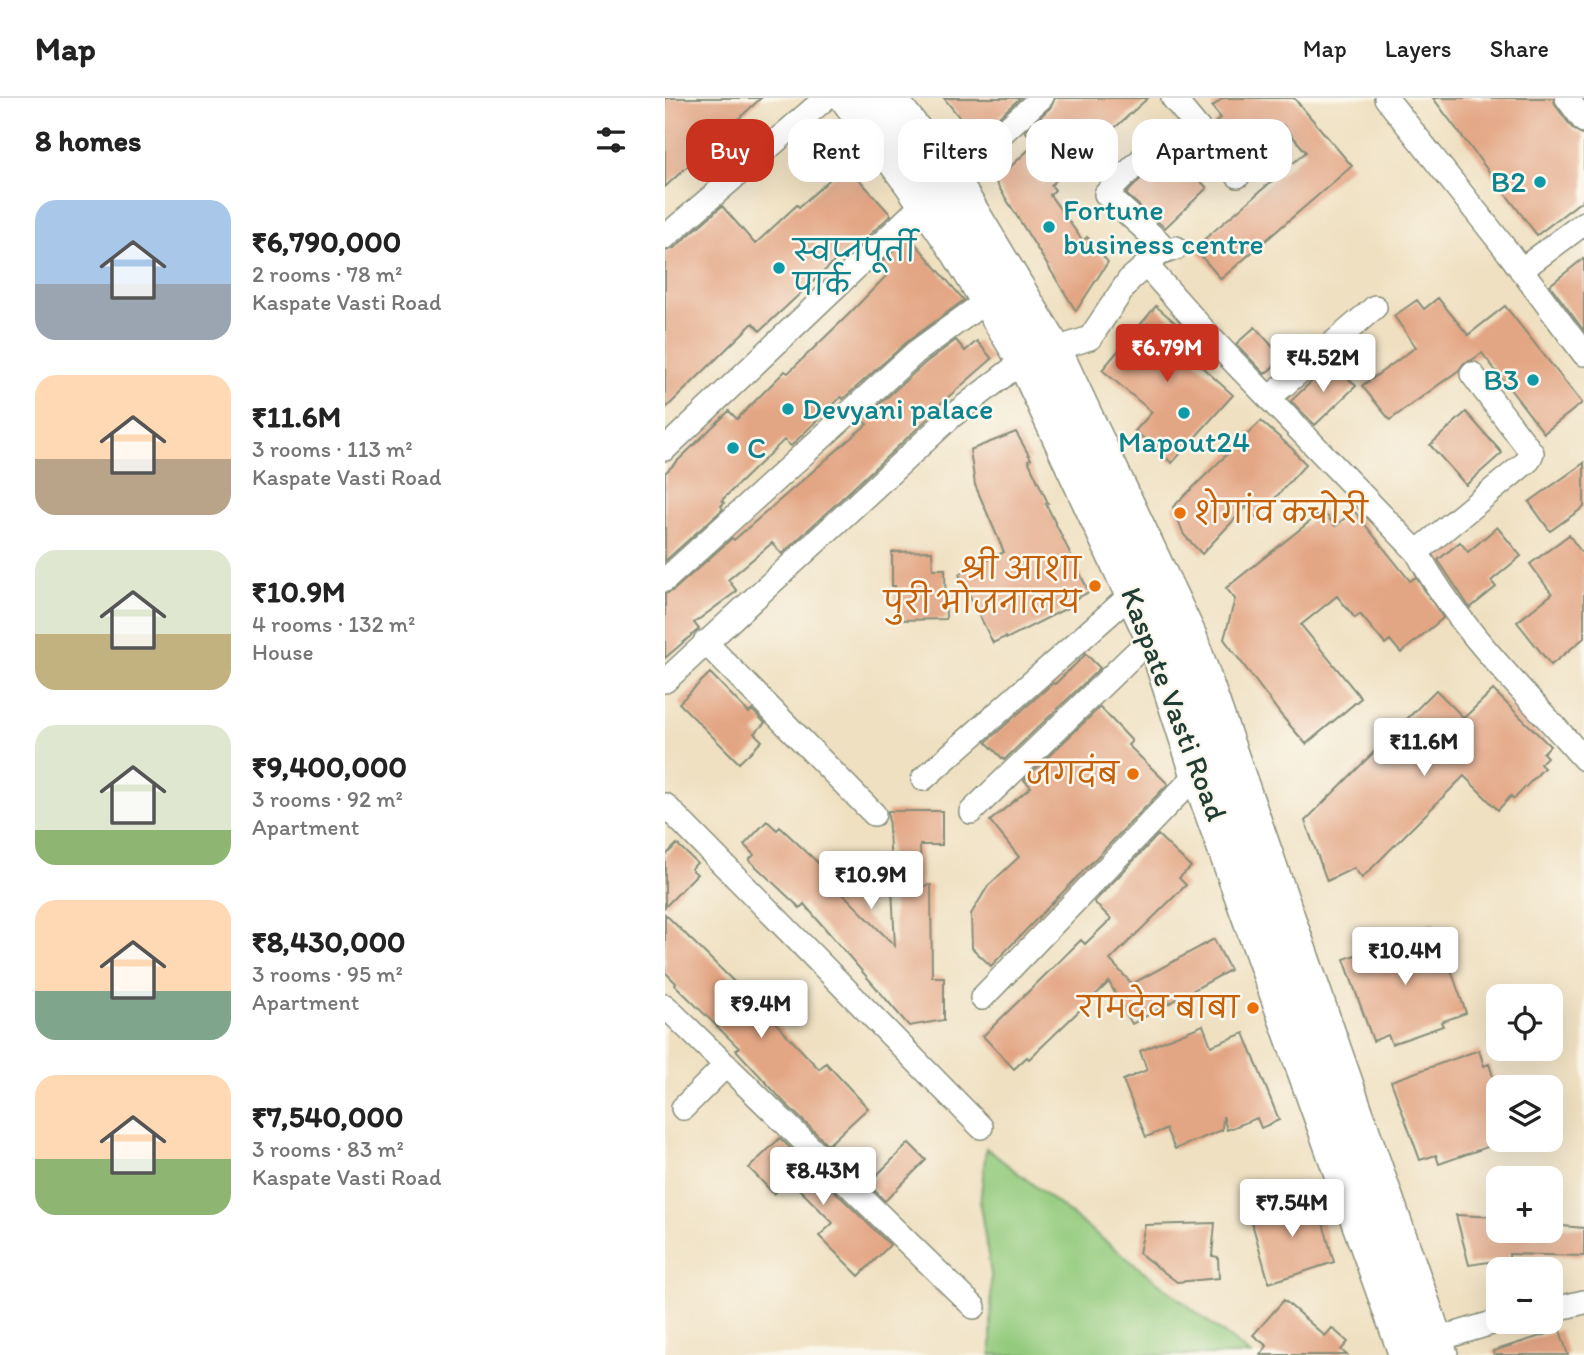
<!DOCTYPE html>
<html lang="en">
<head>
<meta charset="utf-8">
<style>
  body { margin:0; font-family:Itim,"Playpen Sans Deva",sans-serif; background:#f6f6f6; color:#222; height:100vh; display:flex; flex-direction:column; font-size:26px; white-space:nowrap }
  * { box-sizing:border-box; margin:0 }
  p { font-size:23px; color:#767676 }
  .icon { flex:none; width:38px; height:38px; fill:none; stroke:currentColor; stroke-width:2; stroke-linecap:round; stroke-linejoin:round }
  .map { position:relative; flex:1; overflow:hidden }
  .drawer { display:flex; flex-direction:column; background:#fff; width:665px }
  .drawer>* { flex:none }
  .guide { position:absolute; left:21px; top:21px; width:665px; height:63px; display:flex; gap:14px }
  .buttons { position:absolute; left:821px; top:886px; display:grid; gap:14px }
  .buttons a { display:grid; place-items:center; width:77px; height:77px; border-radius:14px; background:#fff; box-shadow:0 7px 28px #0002; font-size:35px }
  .price { position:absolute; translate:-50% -60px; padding:0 16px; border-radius:7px; background:#fff; color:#222; font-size:23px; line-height:46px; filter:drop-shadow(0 2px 4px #0008) }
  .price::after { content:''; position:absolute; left:50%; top:42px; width:21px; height:16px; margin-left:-10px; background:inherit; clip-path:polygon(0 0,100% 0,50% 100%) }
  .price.active { background:#c8321e; color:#fff }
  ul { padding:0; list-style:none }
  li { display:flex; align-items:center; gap:21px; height:175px; padding:0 35px }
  li span { display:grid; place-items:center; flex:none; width:196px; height:140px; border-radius:21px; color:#555 }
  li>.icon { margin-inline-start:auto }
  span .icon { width:84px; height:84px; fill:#fffc; stroke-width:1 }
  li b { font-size:30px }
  h2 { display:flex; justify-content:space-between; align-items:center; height:84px; padding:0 35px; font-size:30px }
  .chip { padding:0 24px; border-radius:21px; background:#fff; box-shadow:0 7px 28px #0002; font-size:24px; line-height:63px }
  .chip.active { background:#c8321e; color:#fff }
  header { display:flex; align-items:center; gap:42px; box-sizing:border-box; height:98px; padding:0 35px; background:#fff; border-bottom:2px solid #e0e0e0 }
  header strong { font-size:33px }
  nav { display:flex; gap:38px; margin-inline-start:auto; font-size:24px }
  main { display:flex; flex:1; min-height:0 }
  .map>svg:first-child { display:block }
</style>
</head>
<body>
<header>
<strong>Map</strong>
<nav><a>Map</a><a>Layers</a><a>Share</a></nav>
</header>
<main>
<section class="drawer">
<h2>8 homes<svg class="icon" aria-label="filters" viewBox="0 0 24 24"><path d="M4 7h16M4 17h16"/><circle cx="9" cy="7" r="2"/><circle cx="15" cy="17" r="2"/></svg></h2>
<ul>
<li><span style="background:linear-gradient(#a9c7e8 60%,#9aa5b1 0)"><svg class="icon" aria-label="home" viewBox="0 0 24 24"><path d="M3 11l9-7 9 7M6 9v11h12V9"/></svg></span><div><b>₹6,790,000</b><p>2 rooms · 78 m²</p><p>Kaspate Vasti Road</p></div></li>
<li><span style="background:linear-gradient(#ffd9b3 60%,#b9a48a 0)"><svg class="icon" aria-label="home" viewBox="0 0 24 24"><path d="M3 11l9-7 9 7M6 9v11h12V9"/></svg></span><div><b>₹11.6M</b><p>3 rooms · 113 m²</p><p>Kaspate Vasti Road</p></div></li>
<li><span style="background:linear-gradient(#dfe7d0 60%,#c2b280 0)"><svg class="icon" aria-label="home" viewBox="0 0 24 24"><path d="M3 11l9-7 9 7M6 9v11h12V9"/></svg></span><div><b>₹10.9M</b><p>4 rooms · 132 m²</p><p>House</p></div></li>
<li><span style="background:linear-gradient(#dfe7d0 75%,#8fb573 0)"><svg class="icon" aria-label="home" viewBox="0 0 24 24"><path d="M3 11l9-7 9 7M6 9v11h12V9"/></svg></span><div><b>₹9,400,000</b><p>3 rooms · 92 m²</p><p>Apartment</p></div></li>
<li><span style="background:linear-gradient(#ffd9b3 65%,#7fa58c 0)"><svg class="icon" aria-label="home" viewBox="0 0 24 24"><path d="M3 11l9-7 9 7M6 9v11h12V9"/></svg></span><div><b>₹8,430,000</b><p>3 rooms · 95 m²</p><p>Apartment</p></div></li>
<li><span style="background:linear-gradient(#ffd9b3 60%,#8fb573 0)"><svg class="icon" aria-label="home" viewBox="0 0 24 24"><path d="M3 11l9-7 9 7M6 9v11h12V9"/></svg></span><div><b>₹7,540,000</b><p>3 rooms · 83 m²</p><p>Kaspate Vasti Road</p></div></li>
</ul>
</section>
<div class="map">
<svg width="919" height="1257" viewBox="0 0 919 1257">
  <rect width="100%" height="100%" fill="#fbf7ec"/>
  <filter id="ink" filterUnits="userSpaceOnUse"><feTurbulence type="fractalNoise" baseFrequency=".0143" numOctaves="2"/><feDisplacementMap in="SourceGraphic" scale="14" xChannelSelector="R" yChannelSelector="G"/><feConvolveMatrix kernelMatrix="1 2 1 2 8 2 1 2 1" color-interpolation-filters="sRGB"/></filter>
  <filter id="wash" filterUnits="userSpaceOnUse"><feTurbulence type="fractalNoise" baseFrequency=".00686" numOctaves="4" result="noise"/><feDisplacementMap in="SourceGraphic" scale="28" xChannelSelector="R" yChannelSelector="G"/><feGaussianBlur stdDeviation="1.57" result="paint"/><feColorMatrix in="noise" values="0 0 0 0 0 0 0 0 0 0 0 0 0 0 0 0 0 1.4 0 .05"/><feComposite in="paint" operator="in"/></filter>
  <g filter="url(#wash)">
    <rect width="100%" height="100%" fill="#efe0c1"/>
    <path fill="#93ca7d" stroke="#598458" stroke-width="2" d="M321,1050l265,207h-260v-81l-11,-69z"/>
    <g id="blocks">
      <path fill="#e3a684" d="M0,0h96l-96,89z
        M279,0h76l-44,40z
        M390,0h93l-97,87 4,5 -5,5 33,46 4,-4 21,25 -32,49 -81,-130 41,-38 -11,-12 25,-23z
        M558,0h71l58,68 -131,113 -27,-31 112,-96 -23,-27 -30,24 -6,-8 -11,10 -23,-27 8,-6 -9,-11z
        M768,0h120l3,8 17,23 11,6v64l-47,36z
        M505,50l37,40 -42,40 -39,-34z
        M181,67l45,50 -40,37 -3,-3 -88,82 -7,-8 -88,86v-158l9,-3 48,-42 33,38 42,-39 2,2z
        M244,138l55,64 -57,42 -64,57 -2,-2 -50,49 -7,-6 -62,60 2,3 -3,3 2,3 -58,52v-88l64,-62 8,8 48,-48 3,2 60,-58 41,-42 -8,-10z
        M919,160v73l-34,-46z
        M773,200l30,37 37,-29 77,97 -38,30 -62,-80 -10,7 -8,3 -5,7 -69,50 -28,-34 54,-39 -22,-31 23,-16 7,9z
        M491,208l36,31 -10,12 51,46 -61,68 -37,-32 17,-19 -50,-42z
        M590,229l28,31 -18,16 -29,-30z
        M291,242l9,11 12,-10 15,18 -60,52 2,2 -152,141 -10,-11 -44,37 9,11 -43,32 5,6 -34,29v-64l9,-4 58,-52 2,2 133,-116 -5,-4 63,-57z
        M667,264l24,24 -41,39 -24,-24z
        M801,314l36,41 -36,32 -36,-40z
        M596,323l35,31 -1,1 11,11 -49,54 -11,-11 -44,47 -18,-19 -11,-28z
        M351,334l15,27 -3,1 20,43 -2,1 43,88 -20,10 2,4 -65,33 -1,-2 -12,6 -34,-69 45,-22 -29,-67 -5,-35z
        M919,365v44l-34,24 -21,-29z
        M658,413l12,15 19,-15 56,70 6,-4 27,41 -42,35 -11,-13 -5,4 -25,-30 -5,4 -18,-22 -36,29 60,73 -55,46 -25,-29 -57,-76 11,-40 -9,-11z
        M832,429l24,29 -30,25 5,6 -26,21 -32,-48 22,-18 8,10z
        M904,437l15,21v82l-33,27 -34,-43 35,-28 -22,-30z
        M267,453l1,18h12l1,50 -47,1v-16h-4v-18h-3v-34z
        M421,556l14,14 -96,92 -18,-18 67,-59 2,1z
        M45,575l39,40 3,-3 13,13 -11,10 8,8 -23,22 -60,-60z
        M771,592l28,28 29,-28 57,56 -7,7 4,4 -7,7 4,4 -30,31 -3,-3 -13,14 -34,-34 -102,102 -8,-10 -27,13 -22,-60z
        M435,609l32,34 -4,4 40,39 -177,182 -19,-18 -1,-34 17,-28 31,-29 -29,-36 41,-34 -7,-7z
        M223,713h54v34h-22l1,41 10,-1 1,92h12v43l-35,6 -105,-122 -4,4 -51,-48 5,-5 -10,-10 23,-24 10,9 3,-3 51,48 -3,4 67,67z
        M493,737l33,32 -12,11 7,7 -76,75 22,24 82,-45 16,31 -98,54 -23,-42 -80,77 -2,-2 -13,12 -31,-33 98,-96 4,4 26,-25 -17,-17z
        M12,746l20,19 -6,6 6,5 -32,33v-51z
        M0,816l105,103 49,52 7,-6 42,45 -40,37 -44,-43 -48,-52 3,-2 -64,-63 1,-2 -11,-11z
        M766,830l6,18 5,-2 24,69 -25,9 2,4 -51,18 -4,-9 -15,6 -29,-82z
        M538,927l8,21 33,-13 35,87 -18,8 -4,-10 -30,12 -4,-14 -1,14 -47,19 -9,-20 -20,8 -23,-57 24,-10 -7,-19z
        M814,952l5,16 5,-2 9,28v46l-10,4 2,4 -51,18 -3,-9 -16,5 -29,-79z
        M115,1040l110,107 -31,31 -40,-40 14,-13 -44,-44 -15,15 -25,-26z
        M244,1045l17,17 -41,41 -17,-17z
        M635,1099l1,5 15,-4 18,64 -65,21 -19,-67 29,-8 -2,-4z
        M791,1117l42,2v13h53v-5l33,3v28l-75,-2v5l-40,6z
        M550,1125l-3,33 6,1 1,21 -42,4 -38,-29 6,-28z
        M619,1202l41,36 7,-8 16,14 -7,8 6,5h-87l7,-9 -14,-11z
        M895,1232l8,25h-74l-1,-4z"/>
    </g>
  </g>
  <g filter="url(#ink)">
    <use href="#blocks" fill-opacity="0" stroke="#878e7a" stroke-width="2"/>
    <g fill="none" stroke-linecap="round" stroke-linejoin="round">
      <defs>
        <path id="minor" d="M508,0l65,78
          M721,0l122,154 76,102
          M902,0l17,23
          M492,46l-51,50 53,48
          M0,139l161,-139
          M481,167l63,71 208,216 112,-92 3,-7 -60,-79
          M856,172l63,-47
          M604,300l106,-91
          M0,351l260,-247 116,-104
          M752,454c42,78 109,141 167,207
          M0,482l251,-228 73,-53
          M40,544l169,172
          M0,583l287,-265 73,-57 65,-21 39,-58 30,-26 17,-6
          M258,681l210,-186
          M0,707l316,322
          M306,714l182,-176
          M317,900l217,-226
          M0,908l309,301
          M18,1010l43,-43
          M886,1212l33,-8
          M757,1246l77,-23"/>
        <path id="primary" d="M184,0l62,82 48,70 66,109 134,289 40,124 209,583
          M222,0l63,81 102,170 136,288 251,718"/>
      </defs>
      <use href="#minor" stroke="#878e7a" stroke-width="26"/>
      <use href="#primary" stroke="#878e7a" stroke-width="40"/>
      <use href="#minor" stroke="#fff" stroke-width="23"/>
      <use href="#primary" stroke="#fff" stroke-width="37"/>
    </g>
  </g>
  <g fill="#0f9aa8" stroke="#fbf7ec" stroke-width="2.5">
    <circle cx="875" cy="84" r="7"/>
    <circle cx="384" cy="129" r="7"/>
    <circle cx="114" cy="170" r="7"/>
    <circle cx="868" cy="282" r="7"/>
    <circle cx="123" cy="311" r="7"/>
    <circle cx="519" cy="315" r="7"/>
    <circle cx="68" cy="350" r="7"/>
  </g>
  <g fill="#e8710a" stroke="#fbf7ec" stroke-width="2.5">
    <circle cx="515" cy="415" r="7"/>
    <circle cx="430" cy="488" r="7"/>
    <circle cx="468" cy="676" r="7"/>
    <circle cx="588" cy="910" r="7"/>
  </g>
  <g text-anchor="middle" stroke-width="5" stroke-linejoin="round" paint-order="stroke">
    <g font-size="30" fill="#0d838f" stroke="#fbf7ec" text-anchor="start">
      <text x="861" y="94" text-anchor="end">B2</text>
      <text x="398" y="122">Fortune<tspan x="398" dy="34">business centre</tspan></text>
      <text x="128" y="163">स्वप्नपूर्ती<tspan x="128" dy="34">पार्क</tspan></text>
      <text x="854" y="292" text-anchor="end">B3</text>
      <text x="137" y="321">Devyani palace</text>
      <text x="519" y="354" text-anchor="middle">Mapout24</text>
      <text x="82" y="360">C</text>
    </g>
    <g font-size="30" fill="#c56008" stroke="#fbf7ec" text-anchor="end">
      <text x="529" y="425" text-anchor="start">शेगांव कचोरी</text>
      <text x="416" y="481">श्री आशा<tspan x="416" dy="34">पुरी भोजनालय</tspan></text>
      <text x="454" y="686">जगदंब</text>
      <text x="574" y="920">रामदेव बाबा</text>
    </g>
    <g font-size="30" fill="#1f3d34" stroke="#fbf7ec">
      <text transform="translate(509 606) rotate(69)" y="10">Kaspate Vasti Road</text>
    </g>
  </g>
</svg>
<div class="buttons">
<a><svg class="icon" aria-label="locate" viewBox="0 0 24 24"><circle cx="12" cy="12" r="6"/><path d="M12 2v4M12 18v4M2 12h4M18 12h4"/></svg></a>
<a><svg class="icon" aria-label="layers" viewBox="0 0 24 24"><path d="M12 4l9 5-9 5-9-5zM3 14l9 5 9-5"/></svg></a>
<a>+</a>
<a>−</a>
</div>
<b class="price active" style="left:502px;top:286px">₹6.79M</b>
<b class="price" style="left:658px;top:296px">₹4.52M</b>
<b class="price" style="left:759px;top:680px">₹11.6M</b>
<b class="price" style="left:206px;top:813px">₹10.9M</b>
<b class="price" style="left:740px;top:889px">₹10.4M</b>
<b class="price" style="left:96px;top:942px">₹9.4M</b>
<b class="price" style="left:158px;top:1109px">₹8.43M</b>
<b class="price" style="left:627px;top:1141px">₹7.54M</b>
<div class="guide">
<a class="chip active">Buy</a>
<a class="chip">Rent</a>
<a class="chip">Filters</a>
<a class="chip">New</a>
<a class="chip">Apartment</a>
</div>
</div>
</main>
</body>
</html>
